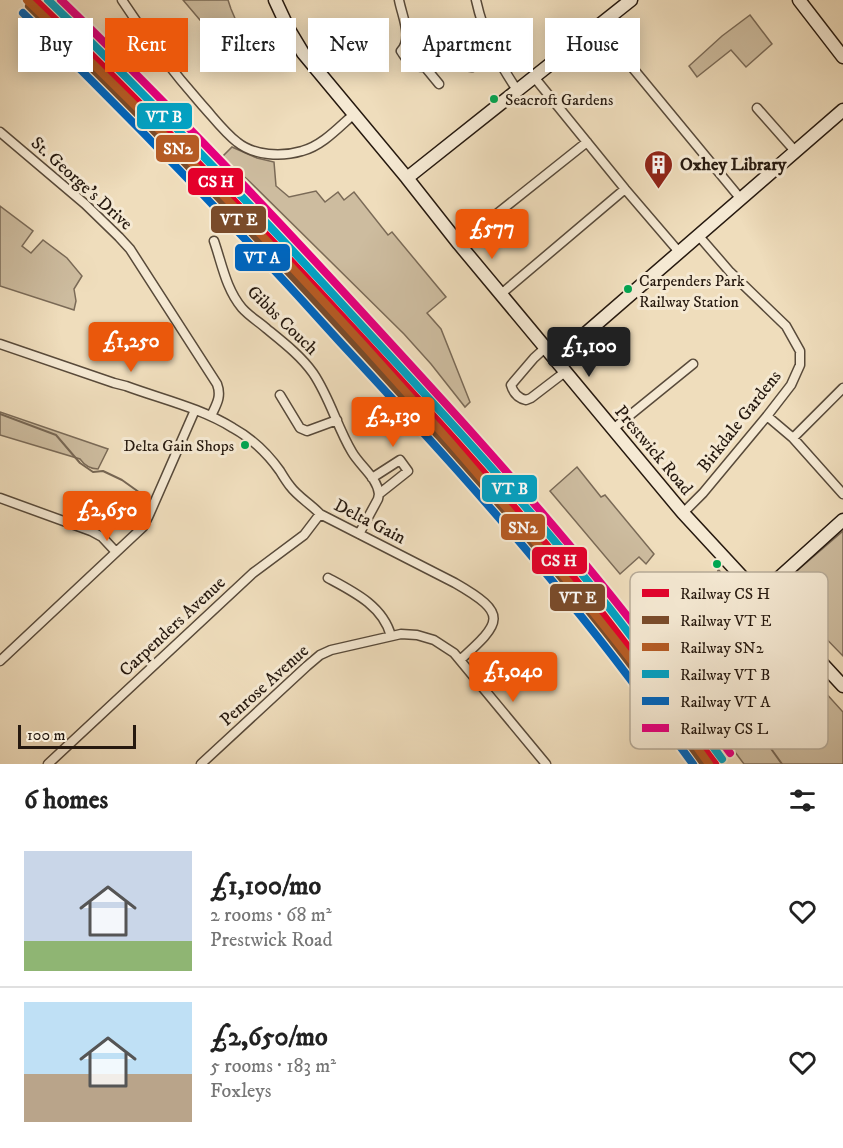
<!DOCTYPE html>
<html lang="en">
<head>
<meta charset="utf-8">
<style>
  body { margin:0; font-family:"IM FELL DW Pica",serif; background:#f2f2f2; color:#222; height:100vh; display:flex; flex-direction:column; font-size:22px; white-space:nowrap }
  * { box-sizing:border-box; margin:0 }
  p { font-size:20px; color:#767676 }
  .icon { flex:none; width:33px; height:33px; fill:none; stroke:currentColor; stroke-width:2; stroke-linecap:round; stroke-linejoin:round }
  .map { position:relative; height:764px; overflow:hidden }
  .drawer { display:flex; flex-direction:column; background:#fff; flex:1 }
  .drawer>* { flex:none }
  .hud { position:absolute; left:18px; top:18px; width:807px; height:54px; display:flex; gap:12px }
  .scale { position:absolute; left:18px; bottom:15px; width:118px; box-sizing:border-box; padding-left:6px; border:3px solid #26190f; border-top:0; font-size:16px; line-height:21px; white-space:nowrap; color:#26190f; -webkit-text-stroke:4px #f5e9d3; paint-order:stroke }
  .price { position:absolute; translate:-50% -51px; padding:0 14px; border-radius:6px; background:#ea580c; color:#fff; font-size:20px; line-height:39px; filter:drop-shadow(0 2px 3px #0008) }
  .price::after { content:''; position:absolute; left:50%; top:36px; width:18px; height:14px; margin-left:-9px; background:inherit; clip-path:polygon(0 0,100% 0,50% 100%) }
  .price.on { background:#222; color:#fff }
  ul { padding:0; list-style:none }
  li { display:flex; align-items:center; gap:18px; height:150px; padding:0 24px }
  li+li { border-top:2px solid #e0e0e0 }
  li span { display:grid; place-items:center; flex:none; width:168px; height:120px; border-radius:0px; color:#555 }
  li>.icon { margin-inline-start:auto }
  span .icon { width:72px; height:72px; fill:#fffc; stroke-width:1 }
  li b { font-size:26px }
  h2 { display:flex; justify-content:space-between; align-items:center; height:72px; padding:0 24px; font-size:26px }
  .chip { padding:0 21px; border-radius:0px; background:#fff; box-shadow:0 3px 15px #0003; font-size:21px; line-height:54px }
  .chip.on { background:#ea580c; color:#fff }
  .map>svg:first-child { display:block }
</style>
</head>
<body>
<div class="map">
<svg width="843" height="764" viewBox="0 0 843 764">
  <rect width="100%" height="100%" fill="#efddbc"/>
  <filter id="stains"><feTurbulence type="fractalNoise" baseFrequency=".00333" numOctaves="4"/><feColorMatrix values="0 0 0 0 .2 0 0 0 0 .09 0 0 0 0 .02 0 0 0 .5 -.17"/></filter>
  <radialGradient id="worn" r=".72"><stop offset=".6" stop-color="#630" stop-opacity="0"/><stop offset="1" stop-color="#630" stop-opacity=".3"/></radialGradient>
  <path fill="#cdbc9f" stroke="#7a6a57" stroke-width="1.5" d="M183,0h45l3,9 15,35 -18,9z
    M750,15l22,29 -26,23 -15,-17 -34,27 -8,-11 33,-30z
    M232,147l25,11 17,4 2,24 13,11 27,-6 9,11 13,-10 6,8 10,-8 34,43 4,-3 54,65 -19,16 14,16 29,73 -5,5 -34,-43 -27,-30 -157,-155 -26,-21z
    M0,206l33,25 -11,15 9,7 12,-13 24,18 15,18 -8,13 2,12 -2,9 -74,-24z
    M0,412l108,37 -10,20c-8,0 -13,-3 -18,-10l-80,-24z
    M577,467l24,30 4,-2 49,59 -8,10 -7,-7 -19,17 -70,-83z
    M843,531v125l-66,-68z
    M718,569l68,80 57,63v52h-99l-110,-146 32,-44c16,22 19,33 49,31z"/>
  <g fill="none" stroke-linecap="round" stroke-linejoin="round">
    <path stroke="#766653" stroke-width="2" d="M0,414l56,21 24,28 13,9 10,-1 19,9 21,15
      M741,719l8,-1 33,46"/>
    <defs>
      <path id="street" d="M122,0c24,37 51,72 80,105 11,12 22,27 35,37 17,14 45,15 65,9 20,-5 37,-24 52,-37
        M399,0c3,16 14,38 2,51 8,12 9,16 24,16l14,17
        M476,0c8,36 21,60 41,90
        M598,26l142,172
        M435,36l9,18 4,4 17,8 7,1 23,-12
        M534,77l91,112 54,63
        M757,108l38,43
        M0,132l85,72 34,33 11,12 87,135c5,13 -1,21 -6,32
        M214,241c8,23 12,48 28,67 7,8 17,14 25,21 16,13 34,27 46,44 17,25 24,54 39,79 8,14 25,25 27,42
        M459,244l128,-102
        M501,294l124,-105
        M0,344l114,39 12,3c35,13 75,22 107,42 18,10 35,26 47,43 3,5 6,10 10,15 8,11 21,18 30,28l135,69c54,31 47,39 5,77
        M545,348l-11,10 -23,27c2,7 7,13 15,15l5,-2 34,-26
        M280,395l20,33 7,3 30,-11
        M767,416l26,22 50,56
        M613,429l80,-65
        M793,438l50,-50
        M0,498l91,33 11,6 14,15
        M683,513l20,-20 64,-77 24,-31 9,-20v-14l-14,-25 -56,-54 -32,-37
        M359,534l19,-35 1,-5 29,-23 -8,-11 -28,18
        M328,578c26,14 55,28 63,58
        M0,661l143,-134 6,-12 46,-105
        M48,764l205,-191 51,-38 16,-21
        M201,764l106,-98 13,-11 11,-5 70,-16 16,1 17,5 20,13 92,111"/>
      <path id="secondary" d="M275,0l13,28 15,25 104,125 52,66 224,269 160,173
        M799,0l44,57
        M407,178l224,-178
        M555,360l288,-250
        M760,595l83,-75"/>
    </defs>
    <use href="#street" stroke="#584a3a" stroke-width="11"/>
    <use href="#secondary" stroke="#26190f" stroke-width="15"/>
    <use href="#street" stroke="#f5e9d3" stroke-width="8"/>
    <use href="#secondary" stroke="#f5e9d3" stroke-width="12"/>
    <defs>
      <path id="rail-1" d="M35,0c109,105 213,214 315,325 79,86 158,172 232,263 46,57 89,117 133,176"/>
      <path id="rail-2" d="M29,6c109,106 213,215 316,327 78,85 156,170 229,260 46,55 88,113 130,171"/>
      <path id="rail-3" d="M27,0c148,141 289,289 424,443 90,104 178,209 258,321"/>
      <path id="rail-4" d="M48,0c105,102 206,208 305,316 81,88 162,175 237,268 46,56 89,116 132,175"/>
      <path id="rail-5" d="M23,13c109,106 214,215 316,328 78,84 156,169 228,258 44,53 85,109 126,165"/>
      <path id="rail-6" d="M61,0c103,100 202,204 299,310 80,87 160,174 235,266 47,57 91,117 135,177"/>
    </defs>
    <use href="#rail-1" stroke="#f5e9d3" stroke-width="12"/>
    <use href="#rail-2" stroke="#f5e9d3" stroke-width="12"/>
    <use href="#rail-3" stroke="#f5e9d3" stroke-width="12"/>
    <use href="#rail-4" stroke="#f5e9d3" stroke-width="12"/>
    <use href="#rail-5" stroke="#f5e9d3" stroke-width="12"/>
    <use href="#rail-6" stroke="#f5e9d3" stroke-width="12"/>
    <use href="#rail-1" stroke="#e4002b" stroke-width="8"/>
    <use href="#rail-2" stroke="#7a4b2a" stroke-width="8"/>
    <use href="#rail-3" stroke="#b55b24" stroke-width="8"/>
    <use href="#rail-4" stroke="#02a2c4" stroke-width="8"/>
    <use href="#rail-5" stroke="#0065bd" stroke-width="8"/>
    <use href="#rail-6" stroke="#e5007d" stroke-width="8"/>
  </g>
  <defs>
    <symbol id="building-pin" viewBox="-11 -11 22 30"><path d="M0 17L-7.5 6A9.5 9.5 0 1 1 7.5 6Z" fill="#8f2418" stroke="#f5e9d3"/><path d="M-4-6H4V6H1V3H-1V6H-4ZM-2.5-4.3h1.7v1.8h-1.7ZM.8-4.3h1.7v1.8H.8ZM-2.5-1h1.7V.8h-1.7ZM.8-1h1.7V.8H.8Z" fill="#fff"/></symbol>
  </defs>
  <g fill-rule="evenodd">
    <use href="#building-pin" x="642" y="148" width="33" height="45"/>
  </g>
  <g fill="#00a651" stroke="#f5e9d3" stroke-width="2">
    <circle cx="494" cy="99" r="5"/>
    <circle cx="628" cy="289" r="5"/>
    <circle cx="245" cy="445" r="5"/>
    <circle cx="717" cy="564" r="5"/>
  </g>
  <g text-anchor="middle" stroke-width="6" stroke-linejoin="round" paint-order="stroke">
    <g font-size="16" fill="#26190f" stroke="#f5e9d3" text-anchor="start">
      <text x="505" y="105">Seacroft Gardens</text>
      <text x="639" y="286">Carpenders Park<tspan x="639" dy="21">Railway Station</tspan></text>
      <text x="234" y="451" text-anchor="end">Delta Gain Shops</text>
    </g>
    <g font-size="18" font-weight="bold" fill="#26190f" stroke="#f5e9d3" text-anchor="start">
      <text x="680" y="170">Oxhey Library</text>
    </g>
    <g font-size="18" fill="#26190f" stroke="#f5e9d3">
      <text transform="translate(82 183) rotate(42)" y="6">St. George's Drive</text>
      <text transform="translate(283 320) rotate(44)" y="6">Gibbs Couch</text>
      <text transform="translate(739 421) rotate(-52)" y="6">Birkdale Gardens</text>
      <text transform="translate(654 450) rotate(50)" y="6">Prestwick Road</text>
      <text transform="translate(370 521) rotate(27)" y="6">Delta Gain</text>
      <text transform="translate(172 626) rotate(-43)" y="6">Carpenders Avenue</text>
      <text transform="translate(264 685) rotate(-42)" y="6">Penrose Avenue</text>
    </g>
  </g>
  <rect x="630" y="572" width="198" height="177" rx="9" fill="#f5e9d3" stroke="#b7ab98" stroke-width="1.5"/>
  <rect x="642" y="589" width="27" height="8" fill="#e4002b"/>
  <rect x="642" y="616" width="27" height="8" fill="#7a4b2a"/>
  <rect x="642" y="643" width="27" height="8" fill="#b55b24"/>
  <rect x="642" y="670" width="27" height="8" fill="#02a2c4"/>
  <rect x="642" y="697" width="27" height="8" fill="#0065bd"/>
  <rect x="642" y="724" width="27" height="8" fill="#e5007d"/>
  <g font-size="16" fill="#26190f">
    <text x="680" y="599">Railway CS H</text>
    <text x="680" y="626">Railway VT E</text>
    <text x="680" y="653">Railway SN2</text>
    <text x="680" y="680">Railway VT B</text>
    <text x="680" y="707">Railway VT A</text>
    <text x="680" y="734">Railway CS L</text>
  </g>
  <g stroke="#f5e9d3" stroke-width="2">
    <rect x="136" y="102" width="57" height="28" rx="6" fill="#02a2c4"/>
    <rect x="155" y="134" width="45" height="29" rx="6" fill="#b55b24"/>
    <rect x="187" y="167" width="57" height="29" rx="6" fill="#e4002b"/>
    <rect x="210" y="205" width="57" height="29" rx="6" fill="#7a4b2a"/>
    <rect x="234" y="243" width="57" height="29" rx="6" fill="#0065bd"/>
    <rect x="481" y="474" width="57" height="29" rx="6" fill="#02a2c4"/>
    <rect x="500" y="513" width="46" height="28" rx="6" fill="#b55b24"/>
    <rect x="531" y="546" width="57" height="29" rx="6" fill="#e4002b"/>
    <rect x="549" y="583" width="57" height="29" rx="6" fill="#7a4b2a"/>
  </g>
  <g font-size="16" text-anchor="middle" font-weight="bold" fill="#fff">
    <text x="164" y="122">VT B</text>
    <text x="178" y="154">SN2</text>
    <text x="216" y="187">CS H</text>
    <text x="239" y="225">VT E</text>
    <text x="262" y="263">VT A</text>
    <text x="510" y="494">VT B</text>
    <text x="523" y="533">SN2</text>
    <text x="559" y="566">CS H</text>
    <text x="578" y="603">VT E</text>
  </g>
  <rect width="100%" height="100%" filter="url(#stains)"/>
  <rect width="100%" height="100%" fill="url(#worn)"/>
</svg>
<div class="scale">100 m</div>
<b class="price" style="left:492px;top:260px">£577</b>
<b class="price" style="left:131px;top:373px">£1,250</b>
<b class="price on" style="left:589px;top:378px">£1,100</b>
<b class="price" style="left:393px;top:448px">£2,130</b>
<b class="price" style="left:107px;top:542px">£2,650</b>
<b class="price" style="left:513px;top:703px">£1,040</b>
<div class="hud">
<a class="chip">Buy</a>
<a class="chip on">Rent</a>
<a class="chip">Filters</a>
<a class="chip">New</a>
<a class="chip">Apartment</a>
<a class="chip">House</a>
</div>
</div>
<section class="drawer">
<h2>6 homes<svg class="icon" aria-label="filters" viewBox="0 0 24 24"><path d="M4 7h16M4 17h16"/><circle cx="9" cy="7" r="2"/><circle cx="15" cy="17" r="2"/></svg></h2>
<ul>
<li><span style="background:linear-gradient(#c9d6e8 75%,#8fb573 0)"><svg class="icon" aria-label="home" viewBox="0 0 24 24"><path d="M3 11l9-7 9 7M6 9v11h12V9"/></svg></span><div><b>£1,100/mo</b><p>2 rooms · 68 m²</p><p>Prestwick Road</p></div><svg class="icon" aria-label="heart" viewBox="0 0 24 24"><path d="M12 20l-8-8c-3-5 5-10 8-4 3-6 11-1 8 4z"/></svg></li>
<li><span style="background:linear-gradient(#bfe0f5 60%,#b9a48a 0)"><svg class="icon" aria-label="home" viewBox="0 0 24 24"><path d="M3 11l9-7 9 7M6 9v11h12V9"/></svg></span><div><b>£2,650/mo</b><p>5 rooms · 183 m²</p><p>Foxleys</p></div><svg class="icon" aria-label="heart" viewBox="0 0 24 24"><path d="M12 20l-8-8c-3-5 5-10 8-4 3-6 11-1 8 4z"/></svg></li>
</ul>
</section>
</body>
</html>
